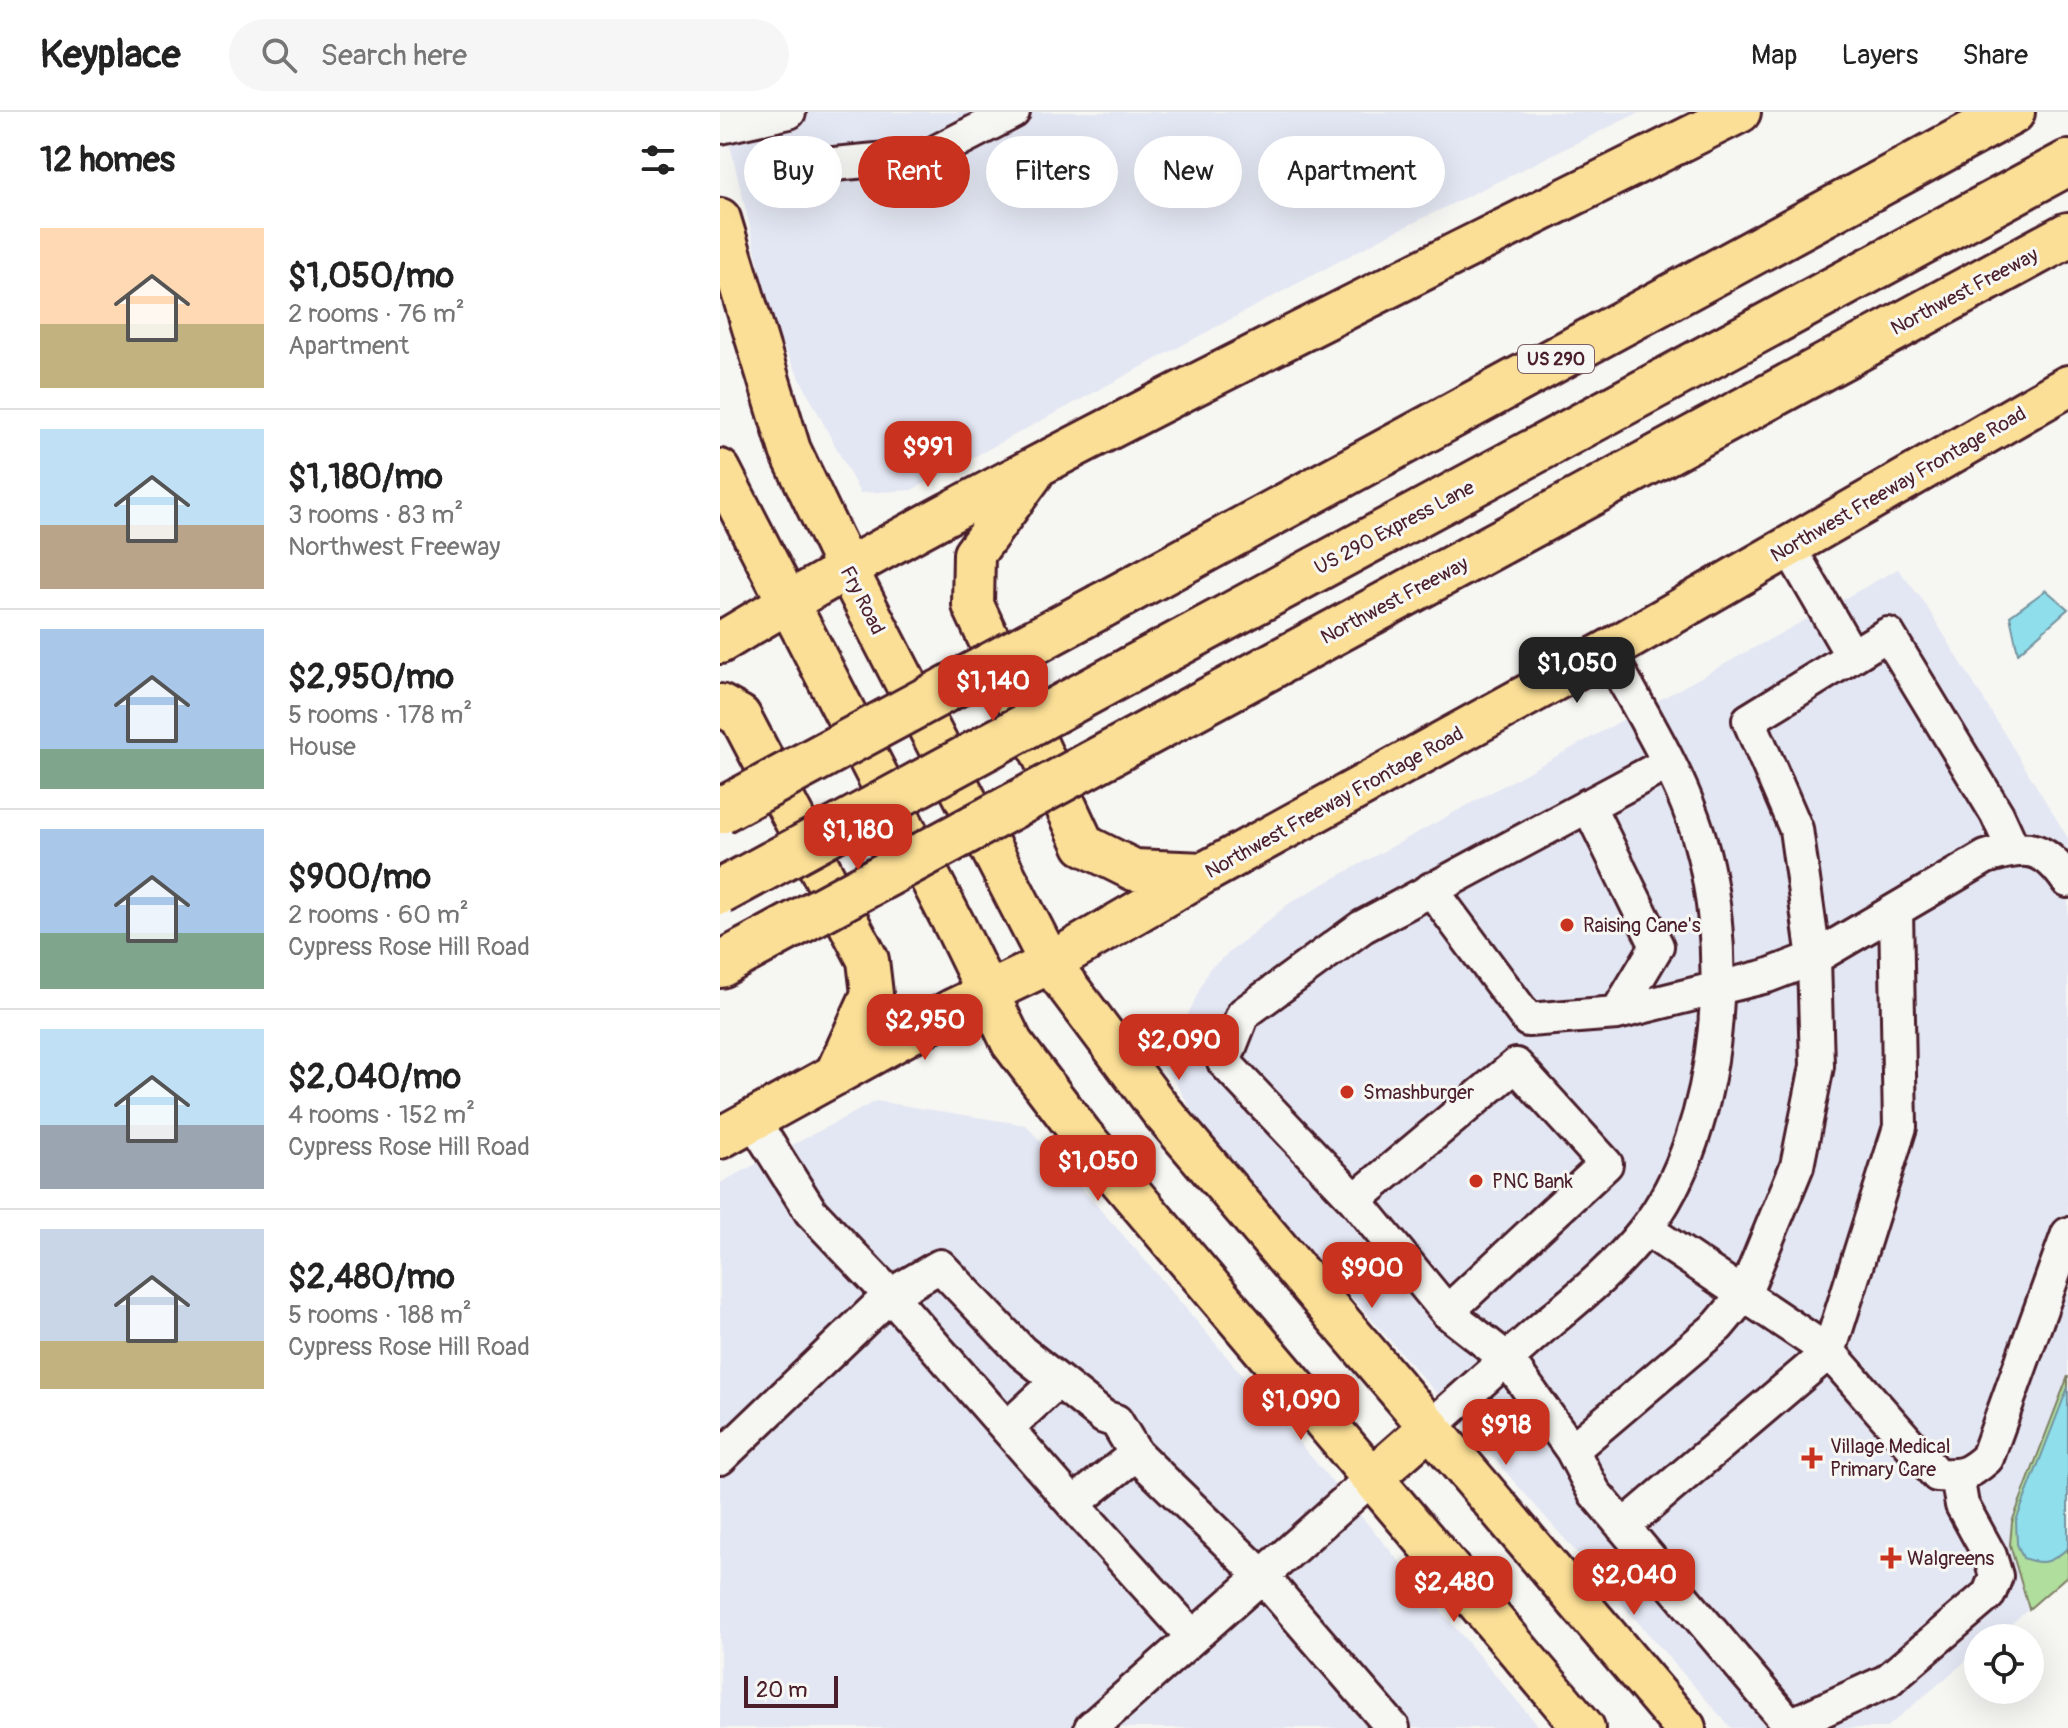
<!DOCTYPE html>
<html lang="en">
<head>
<meta charset="utf-8">
<style>
  body { margin:0; font-family:Pangolin,sans-serif; background:#f6f6f6; color:#222; height:100vh; display:flex; flex-direction:column; font-size:30px; white-space:nowrap }
  * { box-sizing:border-box; margin:0 }
  p { font-size:26px; color:#767676 }
  .icon { flex:none; width:44px; height:44px; fill:none; stroke:currentColor; stroke-width:2; stroke-linecap:round; stroke-linejoin:round }
  .map { position:relative; flex:1; overflow:hidden }
  .panel { display:flex; flex-direction:column; background:#fff; width:720px }
  .panel>* { flex:none }
  .banner { position:absolute; left:24px; top:24px; width:760px; height:72px; display:flex; gap:16px }
  .fabs { position:absolute; left:1244px; top:1512px; display:grid; gap:16px }
  .fabs a { display:grid; place-items:center; width:80px; height:80px; border-radius:50%; background:#fff; box-shadow:0 8px 32px #0002; font-size:40px }
  .scale { position:absolute; left:24px; bottom:20px; width:94px; box-sizing:border-box; padding-left:8px; border:4px solid #4a1f2b; border-top:0; font-size:22px; line-height:28px; white-space:nowrap; color:#4a1f2b; -webkit-text-stroke:6px #f6f6f2; paint-order:stroke }
  .price { position:absolute; translate:-50% -68px; padding:0 18px; border-radius:16px; background:#c8321e; color:#fff; font-size:26px; line-height:52px; filter:drop-shadow(0 2px 4px #0008) }
  .price::after { content:''; position:absolute; left:50%; top:48px; width:24px; height:18px; margin-left:-12px; background:inherit; clip-path:polygon(0 0,100% 0,50% 100%) }
  .price.on { background:#222; color:#fff }
  ul { padding:0; list-style:none }
  li { display:flex; align-items:center; gap:24px; height:200px; padding:0 40px }
  li+li { border-top:2px solid #e0e0e0 }
  li span { display:grid; place-items:center; flex:none; width:224px; height:160px; border-radius:0px; color:#555 }
  li>.icon { margin-inline-start:auto }
  span .icon { width:96px; height:96px; fill:#fffc; stroke-width:1 }
  li b { font-size:34px }
  h2 { display:flex; justify-content:space-between; align-items:center; height:96px; padding:0 40px; font-size:34px }
  .pill { padding:0 28px; border-radius:36px; background:#fff; box-shadow:0 8px 32px #0002; font-size:28px; line-height:72px }
  .pill.on { background:#c8321e; color:#fff }
  header { display:flex; align-items:center; gap:48px; box-sizing:border-box; height:112px; padding:0 40px; background:#fff; border-bottom:2px solid #e0e0e0 }
  header strong { font-size:38px }
  nav { display:flex; gap:44px; margin-inline-start:auto; font-size:28px }
  .search { width:560px; height:72px; background:#f6f6f6; display:flex; align-items:center; gap:20px; box-sizing:border-box; padding:0 28px; border-radius:44px; color:#767676; font-size:30px }
  main { display:flex; flex:1; min-height:0 }
  .map>svg:first-child { display:block }
</style>
</head>
<body>
<header>
<strong>Keyplace</strong>
<div class="search"><svg class="icon" aria-label="search" viewBox="0 0 24 24"><circle cx="10" cy="10" r="6"/><path d="M15 15l6 6"/></svg>Search here</div>
<nav><a>Map</a><a>Layers</a><a>Share</a></nav>
</header>
<main>
<section class="panel">
<h2>12 homes<svg class="icon" aria-label="filters" viewBox="0 0 24 24"><path d="M4 7h16M4 17h16"/><circle cx="9" cy="7" r="2"/><circle cx="15" cy="17" r="2"/></svg></h2>
<ul>
<li><span style="background:linear-gradient(#ffd9b3 60%,#c2b280 0)"><svg class="icon" aria-label="home" viewBox="0 0 24 24"><path d="M3 11l9-7 9 7M6 9v11h12V9"/></svg></span><div><b>$1,050/mo</b><p>2 rooms · 76 m²</p><p>Apartment</p></div></li>
<li><span style="background:linear-gradient(#bfe0f5 60%,#b9a48a 0)"><svg class="icon" aria-label="home" viewBox="0 0 24 24"><path d="M3 11l9-7 9 7M6 9v11h12V9"/></svg></span><div><b>$1,180/mo</b><p>3 rooms · 83 m²</p><p>Northwest Freeway</p></div></li>
<li><span style="background:linear-gradient(#a9c7e8 75%,#7fa58c 0)"><svg class="icon" aria-label="home" viewBox="0 0 24 24"><path d="M3 11l9-7 9 7M6 9v11h12V9"/></svg></span><div><b>$2,950/mo</b><p>5 rooms · 178 m²</p><p>House</p></div></li>
<li><span style="background:linear-gradient(#a9c7e8 65%,#7fa58c 0)"><svg class="icon" aria-label="home" viewBox="0 0 24 24"><path d="M3 11l9-7 9 7M6 9v11h12V9"/></svg></span><div><b>$900/mo</b><p>2 rooms · 60 m²</p><p>Cypress Rose Hill Road</p></div></li>
<li><span style="background:linear-gradient(#bfe0f5 60%,#9aa5b1 0)"><svg class="icon" aria-label="home" viewBox="0 0 24 24"><path d="M3 11l9-7 9 7M6 9v11h12V9"/></svg></span><div><b>$2,040/mo</b><p>4 rooms · 152 m²</p><p>Cypress Rose Hill Road</p></div></li>
<li><span style="background:linear-gradient(#c9d6e8 70%,#c2b280 0)"><svg class="icon" aria-label="home" viewBox="0 0 24 24"><path d="M3 11l9-7 9 7M6 9v11h12V9"/></svg></span><div><b>$2,480/mo</b><p>5 rooms · 188 m²</p><p>Cypress Rose Hill Road</p></div></li>
</ul>
</section>
<div class="map">
<svg width="1348" height="1616" viewBox="0 0 1348 1616">
  <rect width="100%" height="100%" fill="#f6f6f2"/>
  <filter id="ink" filterUnits="userSpaceOnUse"><feTurbulence type="fractalNoise" baseFrequency=".0125" numOctaves="2"/><feDisplacementMap in="SourceGraphic" scale="16" xChannelSelector="R" yChannelSelector="G"/><feConvolveMatrix kernelMatrix="1 2 1 2 8 2 1 2 1" color-interpolation-filters="sRGB"/></filter>
  <g filter="url(#ink)">
    <path fill="#e3e7f3" d="M2,0h918l-252,123 -476,255 -52,3 -85,-162z
      M1178,457l26,33 144,236v538l-56,146 -2,23 19,64 -35,29h-16v13l-92,77h-155l-529,-601 -37,-62 44,-96 82,-67z
      M156,989l150,24 124,141 390,462h-820v-545z"/>
    <path fill="#b0de9d" stroke="#7d7e64" stroke-width="2" d="M1348,1264v199l-39,34 -19,-64 2,-23z"/>
    <path fill="#8edeeb" stroke="#73929e" stroke-width="2" d="M1326,478l22,19 -50,44 -8,-37z
      M1348,1275v161c-16,14 -24,18 -45,10l-6,-14 -1,-23z"/>
    <g fill="none" stroke-linecap="round" stroke-linejoin="round">
      <defs>
        <path id="minor" d="M0,15l69,-15
          M50,58l160,-15 83,-43
          M1069,435l63,109
          M948,651l-306,164 -119,87 -19,48 131,138 92,112 60,47 65,91 22,42 196,233 -4,3
          M711,777l97,131 89,-7 40,-67 -69,-141
          M897,901l150,-37 47,-18 172,-101c39,-12 57,-13 82,24
          M33,1008l58,92 79,83 183,209 63,-50 126,122 131,152
          M635,1088l161,-135 90,99 -159,148
          M926,1117l183,123 108,123c25,1 31,0 50,-17l81,-224
          M288,1315l50,-46
          M710,1315c38,-33 75,-67 113,-100 36,-30 72,-59 101,-96 80,-102 92,-293 49,-412 -21,-59 -56,-113 -85,-168
          M852,1338l146,-124 26,-31 53,-129 20,-100 -3,-108 -18,-129 -47,-109 139,-86 109,180 16,35
          M0,1346l170,-163 50,-29 82,86 82,65 12,4 20,33
          M353,1392l120,133
          M903,1415l206,-175 71,-225 -4,-217
          M1070,1613l97,-44 102,-87 7,-18 -6,-20 -28,-51 -5,-29
          M371,1616l281,-250"/>
        <path id="major" d="M0,107l70,231 57,119 203,394 109,145 526,620
          M0,358l236,458 56,115 70,92 502,593
          M312,363l-58,79 -1,51 111,240 50,25 70,3
          M0,531c148,-90 303,-170 457,-249 187,-95 375,-189 563,-282
          M0,593l20,11 128,244 4,34 -37,81
          M0,1026l234,-129 96,-46 154,-90 404,-222 460,-265
          M652,1366l58,-51"/>
        <path id="highway" d="M381,494l911,-494
          M413,556l935,-505
          M415,628l933,-505
          M0,853l27,-15"/>
      </defs>
      <use href="#minor" stroke="#4a1f2b" stroke-width="38"/>
      <use href="#major" stroke="#4a1f2b" stroke-width="46"/>
      <use href="#highway" stroke="#4a1f2b" stroke-width="50"/>
      <use href="#minor" stroke="#f6f6f2" stroke-width="32"/>
      <use href="#major" stroke="#fbdf96" stroke-width="40"/>
      <use href="#highway" stroke="#fbdf96" stroke-width="44"/>
      <defs>
        <path id="highway-bridge" d="M0,699l381,-205
          M0,780l413,-224
          M27,838l388,-210"/>
      </defs>
      <use href="#highway-bridge" stroke="#4a1f2b" stroke-width="50" stroke-linecap="butt"/>
      <use href="#highway-bridge" stroke="#fbdf96" stroke-width="44"/>
    </g>
  </g>
  <g fill="#c8321e" stroke="#f6f6f2" stroke-width="3">
    <circle cx="847" cy="813" r="8"/>
    <circle cx="627" cy="980" r="8"/>
    <circle cx="756" cy="1069" r="8"/>
    <path d="M1088 1334h8v8h8v8h-8v8h-8v-8h-8v-8h8z"/>
    <path d="M1167 1434h8v8h8v8h-8v8h-8v-8h-8v-8h8z"/>
  </g>
  <g text-anchor="middle" stroke-width="6" stroke-linejoin="round" paint-order="stroke">
    <rect fill="#f6f6f2" stroke="#7e6067" stroke-width="2" x="798" y="233" width="76" height="28" rx="6"/>
    <g font-size="18" font-weight="bold" fill="#4a1f2b">
      <text x="836" y="253">US 290</text>
    </g>
    <g font-size="20" fill="#4a1f2b" stroke="#f6f6f2">
      <text transform="translate(1244 179) rotate(-28)" y="7">Northwest Freeway</text>
      <text transform="translate(1178 372) rotate(-30)" y="7">Northwest Freeway Frontage Road</text>
      <text transform="translate(674 415) rotate(-28)" y="7">US 290 Express Lane</text>
      <text transform="translate(143 488) rotate(63)" y="7">Fry Road</text>
      <text transform="translate(674 488) rotate(-28)" y="7">Northwest Freeway</text>
      <text transform="translate(614 690) rotate(-29)" y="7">Northwest Freeway Frontage Road</text>
    </g>
    <g font-size="20" fill="#4a1f2b" stroke="#f6f6f2" text-anchor="start">
      <text x="863" y="820">Raising Cane's</text>
      <text x="643" y="987">Smashburger</text>
      <text x="772" y="1076">PNC Bank</text>
      <text x="1110" y="1341">Village Medical<tspan x="1110" dy="23">Primary Care</tspan></text>
      <text x="1187" y="1453">Walgreens</text>
    </g>
  </g>
</svg>
<div class="fabs">
<a><svg class="icon" aria-label="locate" viewBox="0 0 24 24"><circle cx="12" cy="12" r="6"/><path d="M12 2v4M12 18v4M2 12h4M18 12h4"/></svg></a>
</div>
<div class="scale">20 m</div>
<b class="price" style="left:208px;top:377px">$991</b>
<b class="price on" style="left:857px;top:593px">$1,050</b>
<b class="price" style="left:273px;top:611px">$1,140</b>
<b class="price" style="left:138px;top:760px">$1,180</b>
<b class="price" style="left:205px;top:950px">$2,950</b>
<b class="price" style="left:459px;top:970px">$2,090</b>
<b class="price" style="left:378px;top:1091px">$1,050</b>
<b class="price" style="left:652px;top:1198px">$900</b>
<b class="price" style="left:581px;top:1330px">$1,090</b>
<b class="price" style="left:786px;top:1355px">$918</b>
<b class="price" style="left:914px;top:1505px">$2,040</b>
<b class="price" style="left:734px;top:1512px">$2,480</b>
<div class="banner">
<a class="pill">Buy</a>
<a class="pill on">Rent</a>
<a class="pill">Filters</a>
<a class="pill">New</a>
<a class="pill">Apartment</a>
</div>
</div>
</main>
</body>
</html>
